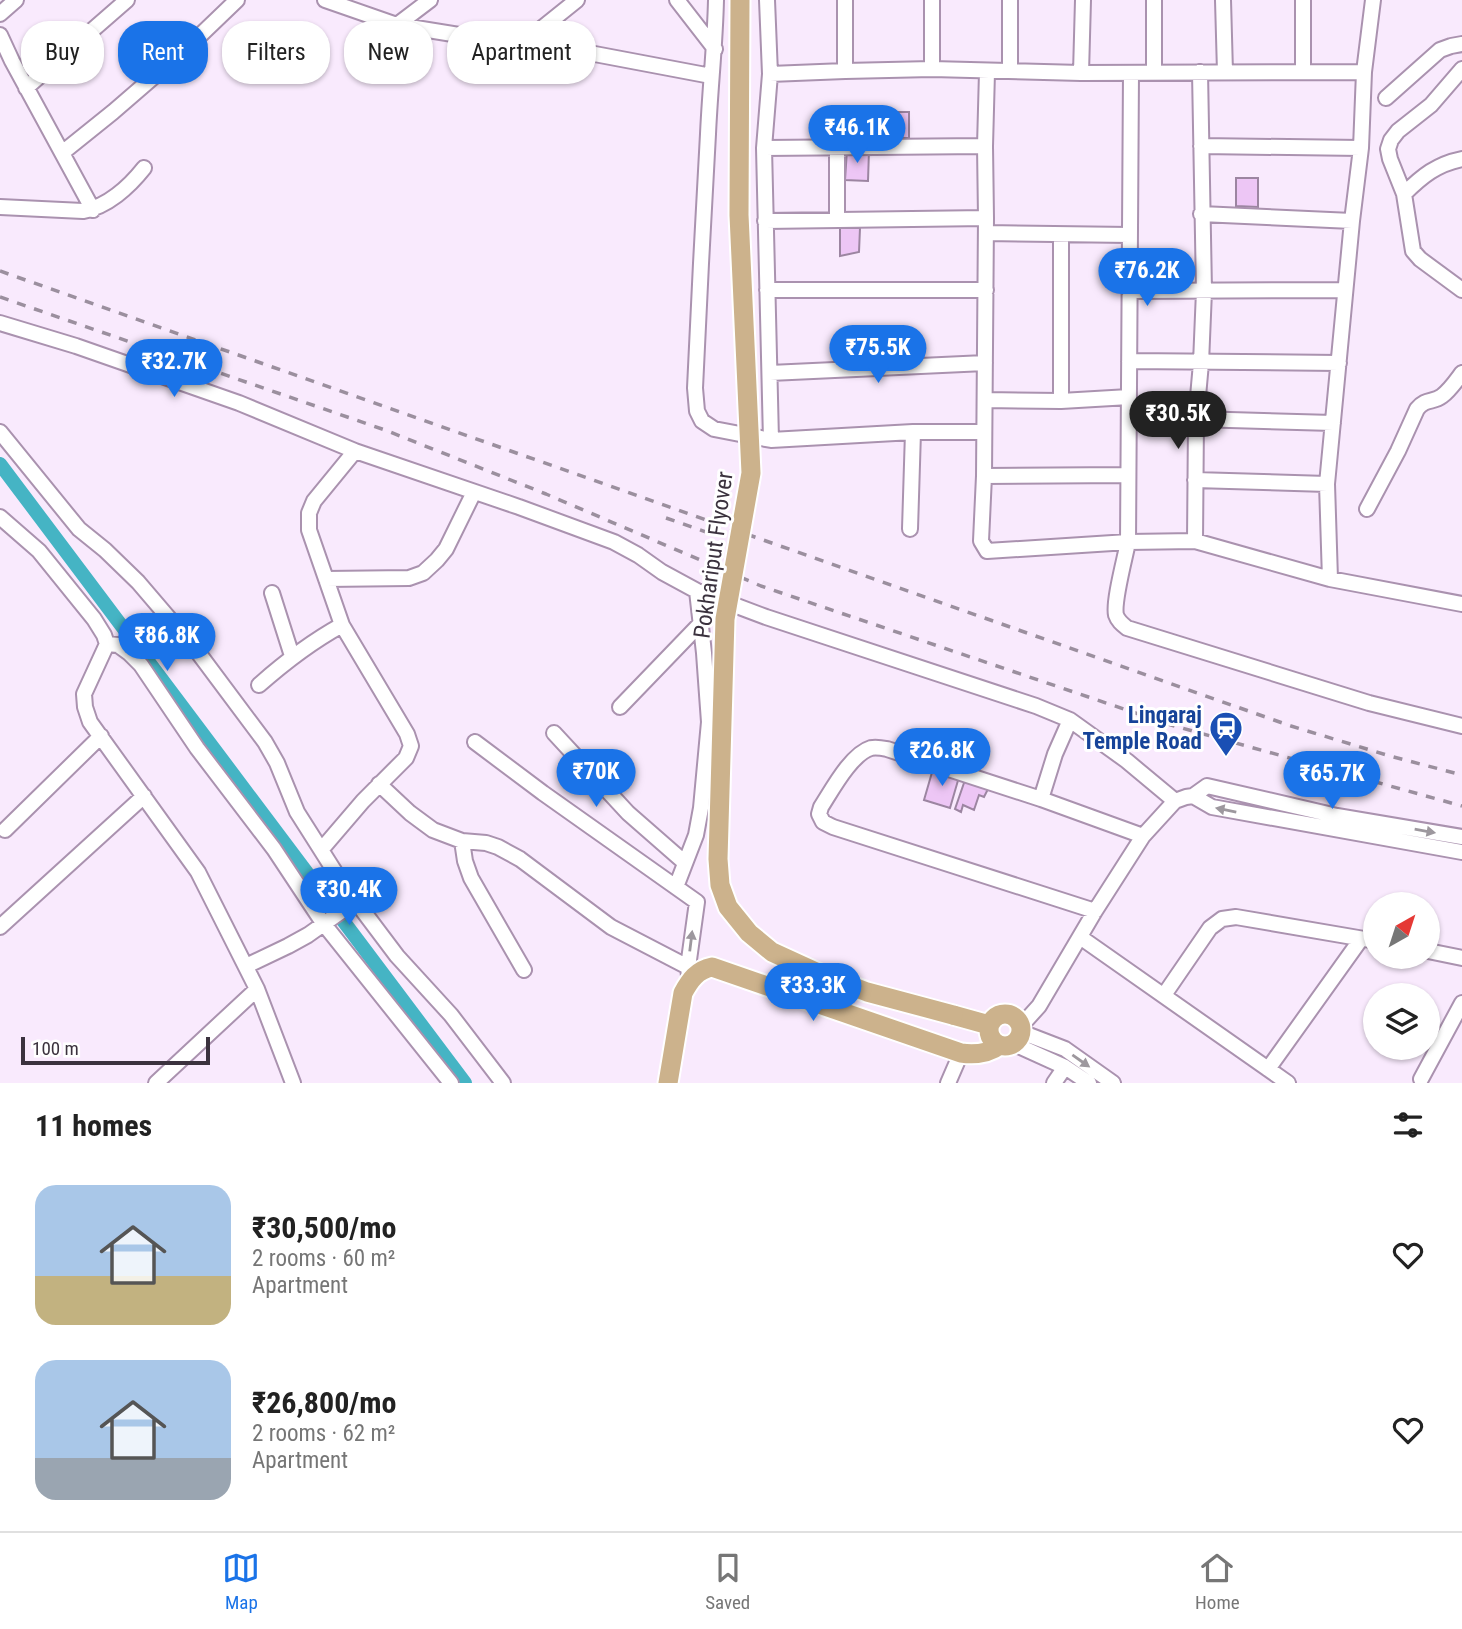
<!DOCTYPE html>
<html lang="en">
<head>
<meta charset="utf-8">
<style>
  body { margin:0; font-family:"Roboto Condensed",sans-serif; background:#f6f6f6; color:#222; height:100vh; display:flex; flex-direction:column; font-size:26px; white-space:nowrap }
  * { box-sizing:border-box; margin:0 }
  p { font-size:23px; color:#767676 }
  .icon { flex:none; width:38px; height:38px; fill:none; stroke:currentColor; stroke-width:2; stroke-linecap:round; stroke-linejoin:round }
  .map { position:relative; height:1083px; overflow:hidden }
  .drawer { display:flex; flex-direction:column; background:#fff; flex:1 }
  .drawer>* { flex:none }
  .guide { position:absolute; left:21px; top:21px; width:700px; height:63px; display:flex; gap:14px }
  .needle { width:46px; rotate:39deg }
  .fabs { position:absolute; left:1363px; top:892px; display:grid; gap:14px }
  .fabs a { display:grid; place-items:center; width:77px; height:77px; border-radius:50%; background:#fff; box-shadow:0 2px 5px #0004; font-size:35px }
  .scale { position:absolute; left:21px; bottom:18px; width:189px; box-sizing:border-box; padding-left:7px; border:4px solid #3b323e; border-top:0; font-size:19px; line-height:24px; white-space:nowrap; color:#3b323e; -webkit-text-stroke:5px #fff; paint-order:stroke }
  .price { position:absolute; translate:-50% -60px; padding:0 16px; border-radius:24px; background:#1a73e8; color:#fff; font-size:23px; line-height:46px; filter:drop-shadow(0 2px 4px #0008) }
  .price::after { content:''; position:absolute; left:50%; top:42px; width:21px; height:16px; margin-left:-10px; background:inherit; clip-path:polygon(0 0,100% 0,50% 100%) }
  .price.active { background:#222; color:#fff }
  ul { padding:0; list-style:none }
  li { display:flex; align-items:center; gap:21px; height:175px; padding:0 35px }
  li span { display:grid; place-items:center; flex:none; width:196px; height:140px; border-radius:21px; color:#555 }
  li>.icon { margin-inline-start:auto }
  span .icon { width:84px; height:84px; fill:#fffc; stroke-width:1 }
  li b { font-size:30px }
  h2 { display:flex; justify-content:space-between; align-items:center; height:84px; padding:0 35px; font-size:30px }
  .pill { padding:0 24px; border-radius:28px; background:#fff; box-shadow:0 2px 5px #0004; font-size:24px; line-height:63px }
  .pill.active { background:#1a73e8; color:#fff }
  .menu { display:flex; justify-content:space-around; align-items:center; height:98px; border-top:2px solid #e0e0e0; background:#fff; font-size:19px; color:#767676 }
  .menu a { display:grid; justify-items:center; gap:4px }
  .menu .active { color:#1a73e8 }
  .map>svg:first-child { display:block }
</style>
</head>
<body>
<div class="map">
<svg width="1462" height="1083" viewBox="0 0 1462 1083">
  <rect width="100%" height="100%" fill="#f9eafd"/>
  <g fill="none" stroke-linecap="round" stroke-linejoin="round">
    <path stroke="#45b4c4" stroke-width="14" d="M0,464l465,619"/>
  </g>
  <path fill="#edc6f5" stroke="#9c85a1" stroke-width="2" d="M889,112h20v26h-20z
    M847,150h22l-1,31 -23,-1z
    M1236,178h22v29l-22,-1z
    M840,228h20l-1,24 -19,4z
    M933,769l26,8 -9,31 -26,-8z
    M965,780l23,9 -4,8 -5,-2 -5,15 -11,-5 -2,7 -6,-3z"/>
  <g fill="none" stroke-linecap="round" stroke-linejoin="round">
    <defs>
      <path id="minor" d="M325,0l72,25 62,10 67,6 185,35
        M677,0l38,49
        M716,0c-1,45 -6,89 -8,134 -5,85 -9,169 -13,254l2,23 5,10 12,8 57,11 142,-8h71
        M767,0l3,74 -6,74 7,292
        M1010,0v71
        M1223,0l2,72
        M0,14l16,-14
        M397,25l33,-25
        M0,35l12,26 81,149
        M526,41l51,-41
        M932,69v-69
        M1462,69l-31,36 -33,26 -7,9 -3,9 2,10 14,35 9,57 7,8 42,31
        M845,71v-71
        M987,72l-2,74 1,72 -2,258 -3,65 6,10 141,-9 67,-1 135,38 132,25
        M1303,72v-72
        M1081,73l2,-73
        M1131,73l-3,469c-3,16 -15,60 -12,73 2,6 6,9 11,13l242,75 93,23
        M1154,73v-73
        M770,74l75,-3 87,-2 149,4 283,-1
        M26,88l101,-88
        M1386,98l54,-48 11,-4 11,-2
        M1201,146l160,2
        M764,148l221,-2
        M837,148v71
        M62,153l51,-41 74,-64 50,-48
        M1404,194c18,-18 33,-30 58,-35
        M0,207l83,4c24,-4 46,-24 61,-43
        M1201,214l151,7
        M765,221l221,-3
        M986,233l144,2
        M1061,235v166
        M767,290h219
        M1129,291l216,-1
        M0,323l76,23 163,57 116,48 164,56 95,35 24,13 24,17 35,19 69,26 270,89 34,14 57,41 48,40
        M1129,361l210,2
        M770,373l215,-10
        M985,400l76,1 68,-4
        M1196,419l137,4
        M0,432l79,97 26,21 33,32 59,69 68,91 12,21 20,49 45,71 55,73 54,59 52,68
        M984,476l144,-1
        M1195,480l132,4
        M1367,509l31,-58 19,-42c9,-11 16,-6 25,-13 8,-6 14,-15 20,-23
        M0,517l39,34 55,68 10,16 3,9 -23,50 1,13 5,15 108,150 59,117 36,94
        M910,529l3,-97
        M1195,541l1,-122 5,-56 3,-72 -4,-219
        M326,579l83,-1 14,-5 14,-13 9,-11 28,-57
        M1330,579l-3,-95 25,-263 9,-73 3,-76 9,-72
        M272,593l20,63
        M107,644l11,1 11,8 12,12 56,83 77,101 49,74 128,160
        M259,685c26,-23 52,-43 83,-60
        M620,707l81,-84
        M554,733l74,80 56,49
        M475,742l68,51 154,109 -9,65 1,9
        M379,784l31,29 23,17 29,11 24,2 12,4 22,12 91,68 77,40
        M1193,796l19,11 250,45
        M1041,799l14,-45 15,-34
        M5,830l96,-94
        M462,841l3,20 6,17 53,92
        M321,850l42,-49 43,-43 5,-12 -4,-12 -65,-109 -33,-95v-17l5,-12 41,-50
        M676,887l20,-52 5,-27 8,-86 -5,-69 -7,-62
        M1095,911l-262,-84 -10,-5 -4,-8 2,-7c11,-17 30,-53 50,-59 5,-1 11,0 16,1l154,50 102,37
        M0,927l144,-131
        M1080,937l208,146
        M1428,951l34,7
        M246,966l42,-20 20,-11 48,-34
        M1164,995l46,-67 12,-9 14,-2 140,24
        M1020,1027l19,-21 56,-95 48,-75 32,-35 11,-4 7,-1 14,-10 130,30 125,21
        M1021,1032l44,17 48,34
        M1014,1044l51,23 24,16
        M1268,1069l93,-130
        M1421,1079l41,-76
        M156,1083l101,-94
        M948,1083l13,-30
        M1054,1083l11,-16"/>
      <path id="major" d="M989 1030a16 16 0 1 1 32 0a16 16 0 1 1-32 0Z
        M953,1015l36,10
        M668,1083l15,-90c7,-13 14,-23 29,-26l249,86c14,2 27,1 39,-8"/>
    </defs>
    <use href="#minor" stroke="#aa92af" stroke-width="18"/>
    <use href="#major" stroke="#fff" stroke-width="23"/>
    <use href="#minor" stroke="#fff" stroke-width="14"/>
    <use href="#major" stroke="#ccb28c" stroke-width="19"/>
    <path stroke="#9b8f9e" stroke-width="3.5" stroke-dasharray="9 9" stroke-linecap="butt" d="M0,271l1291,455 99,30 72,19
      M0,297l385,133 161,64 215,92 410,139 291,81
      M666,518l46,16"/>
    <defs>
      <path id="major-bridge" d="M740,0l-1,215 12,258 -26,146 -7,240 2,26 8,22 21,26 23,19 48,22 47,18 86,23"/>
    </defs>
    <use href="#major-bridge" stroke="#fff" stroke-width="23" stroke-linecap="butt"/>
    <use href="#major-bridge" stroke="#ccb28c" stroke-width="19"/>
  </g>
  <defs><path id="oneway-solid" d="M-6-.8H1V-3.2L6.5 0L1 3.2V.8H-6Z" transform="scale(1.75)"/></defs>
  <g fill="#9d989e">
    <use href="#oneway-solid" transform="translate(1226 810) rotate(-169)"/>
    <use href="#oneway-solid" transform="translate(1425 831) rotate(10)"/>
    <use href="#oneway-solid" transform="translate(691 941) rotate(-83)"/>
    <use href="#oneway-solid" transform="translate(1081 1061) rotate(35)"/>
  </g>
  <defs>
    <symbol id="station-pin" viewBox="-11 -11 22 30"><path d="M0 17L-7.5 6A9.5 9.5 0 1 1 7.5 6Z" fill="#1a4fb4" stroke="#fff"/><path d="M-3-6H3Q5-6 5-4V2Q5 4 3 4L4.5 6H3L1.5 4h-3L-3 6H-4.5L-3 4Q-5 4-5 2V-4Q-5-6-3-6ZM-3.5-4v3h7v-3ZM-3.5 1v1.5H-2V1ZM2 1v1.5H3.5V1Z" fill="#fff"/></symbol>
  </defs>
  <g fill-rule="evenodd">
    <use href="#station-pin" x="1207" y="709" width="38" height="52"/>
  </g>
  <g text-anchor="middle" stroke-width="6" stroke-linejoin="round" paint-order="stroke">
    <g font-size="23" fill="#3b323e" stroke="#fff">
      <text transform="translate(713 555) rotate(-82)" y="8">Pokhariput Flyover</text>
    </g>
    <g font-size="23" font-weight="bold" fill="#164399" stroke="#fff" text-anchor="end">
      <text x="1202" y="723">Lingaraj<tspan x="1202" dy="26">Temple Road</tspan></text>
    </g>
  </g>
</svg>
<div class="fabs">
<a><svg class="needle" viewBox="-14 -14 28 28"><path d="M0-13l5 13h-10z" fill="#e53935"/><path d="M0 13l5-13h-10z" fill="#767676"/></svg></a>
<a><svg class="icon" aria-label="layers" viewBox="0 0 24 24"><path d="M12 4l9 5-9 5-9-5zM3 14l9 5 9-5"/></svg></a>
</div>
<div class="scale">100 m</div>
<b class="price" style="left:857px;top:165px">₹46.1K</b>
<b class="price" style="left:1147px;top:308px">₹76.2K</b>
<b class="price" style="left:878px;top:385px">₹75.5K</b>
<b class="price" style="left:174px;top:399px">₹32.7K</b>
<b class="price active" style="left:1178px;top:451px">₹30.5K</b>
<b class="price" style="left:167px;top:673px">₹86.8K</b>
<b class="price" style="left:942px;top:788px">₹26.8K</b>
<b class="price" style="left:596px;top:809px">₹70K</b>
<b class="price" style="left:1332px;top:811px">₹65.7K</b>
<b class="price" style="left:349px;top:927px">₹30.4K</b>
<b class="price" style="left:813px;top:1023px">₹33.3K</b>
<div class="guide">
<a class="pill">Buy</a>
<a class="pill active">Rent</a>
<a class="pill">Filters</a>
<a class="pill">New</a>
<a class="pill">Apartment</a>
</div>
</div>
<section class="drawer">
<h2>11 homes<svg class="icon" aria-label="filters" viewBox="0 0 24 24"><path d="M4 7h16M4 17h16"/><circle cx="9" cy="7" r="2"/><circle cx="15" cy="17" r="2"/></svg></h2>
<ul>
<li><span style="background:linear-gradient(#a9c7e8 65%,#c2b280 0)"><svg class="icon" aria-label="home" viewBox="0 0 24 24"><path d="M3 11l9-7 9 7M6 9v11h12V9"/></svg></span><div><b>₹30,500/mo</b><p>2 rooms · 60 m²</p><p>Apartment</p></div><svg class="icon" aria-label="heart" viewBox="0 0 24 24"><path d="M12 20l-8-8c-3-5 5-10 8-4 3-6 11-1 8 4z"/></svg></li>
<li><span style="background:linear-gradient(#a9c7e8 70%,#9aa5b1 0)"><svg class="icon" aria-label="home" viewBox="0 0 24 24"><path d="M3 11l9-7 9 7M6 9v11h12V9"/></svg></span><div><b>₹26,800/mo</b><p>2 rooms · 62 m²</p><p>Apartment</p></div><svg class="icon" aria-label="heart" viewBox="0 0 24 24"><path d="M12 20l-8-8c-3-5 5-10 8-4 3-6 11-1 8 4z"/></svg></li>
</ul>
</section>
<nav class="menu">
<a class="active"><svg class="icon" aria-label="map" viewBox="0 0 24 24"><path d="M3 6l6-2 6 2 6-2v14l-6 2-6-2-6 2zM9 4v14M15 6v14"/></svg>Map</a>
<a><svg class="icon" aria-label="saved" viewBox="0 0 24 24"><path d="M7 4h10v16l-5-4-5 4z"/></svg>Saved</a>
<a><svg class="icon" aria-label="home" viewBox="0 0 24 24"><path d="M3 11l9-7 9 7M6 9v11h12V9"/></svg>Home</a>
</nav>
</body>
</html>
